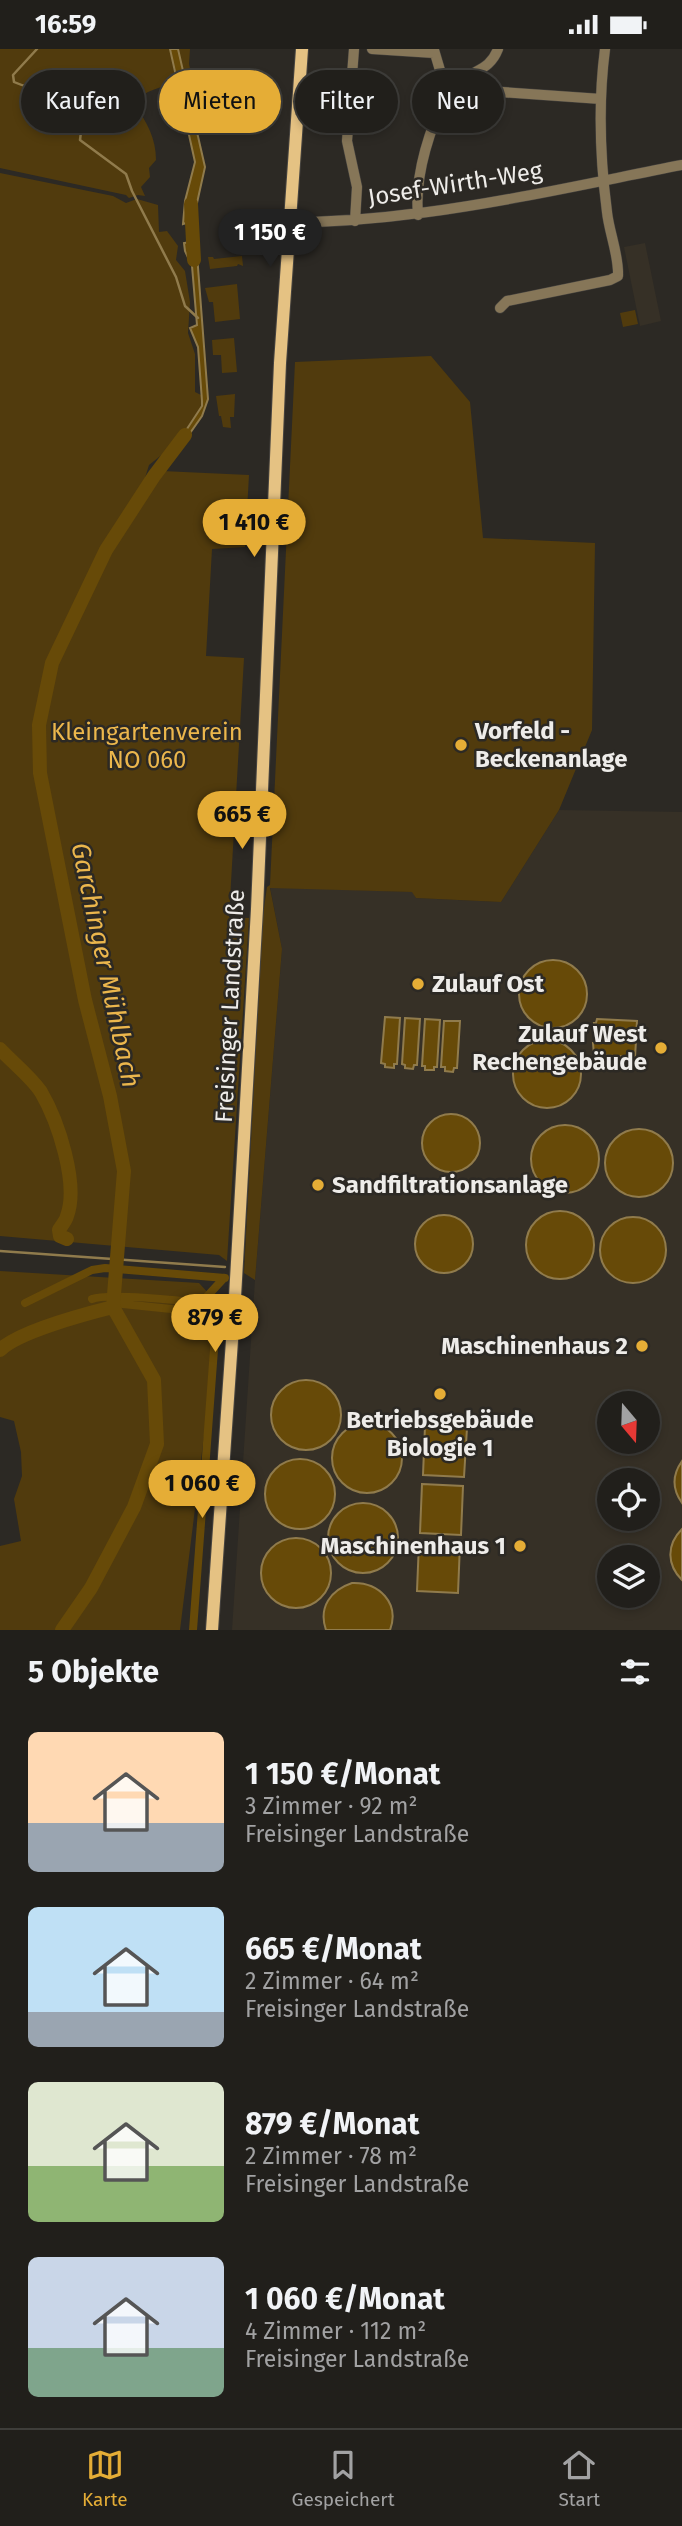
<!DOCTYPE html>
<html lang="de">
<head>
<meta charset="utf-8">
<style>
  body { margin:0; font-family:"Fira Sans",sans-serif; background:#292724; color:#f1f3f6; height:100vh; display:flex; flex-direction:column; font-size:26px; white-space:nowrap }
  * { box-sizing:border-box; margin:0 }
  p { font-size:23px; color:#a2a2a3 }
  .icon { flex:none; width:38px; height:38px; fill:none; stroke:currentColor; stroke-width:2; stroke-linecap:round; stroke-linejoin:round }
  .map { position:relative; height:1581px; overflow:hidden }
  .panel { display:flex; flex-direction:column; background:#211f1b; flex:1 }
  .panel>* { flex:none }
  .hud { position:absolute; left:21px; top:21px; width:640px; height:63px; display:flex; gap:14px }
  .needle { width:46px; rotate:161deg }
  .tools { position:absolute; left:597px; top:1342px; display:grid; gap:14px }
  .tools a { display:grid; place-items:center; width:63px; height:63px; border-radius:50%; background:#211f1b; box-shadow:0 4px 10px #0003,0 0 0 2px #3e3d3a; font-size:35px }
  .price { position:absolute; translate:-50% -60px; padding:0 16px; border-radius:24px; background:#e5ad36; color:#111; font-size:23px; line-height:46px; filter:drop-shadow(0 2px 4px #0008) }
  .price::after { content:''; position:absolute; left:50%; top:42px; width:21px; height:16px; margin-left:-10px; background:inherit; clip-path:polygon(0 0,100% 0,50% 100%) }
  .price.active { background:#222; color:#fff }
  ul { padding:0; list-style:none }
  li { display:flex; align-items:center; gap:21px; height:175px; padding:0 28px }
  li span { display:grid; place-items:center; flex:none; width:196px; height:140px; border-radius:10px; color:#555 }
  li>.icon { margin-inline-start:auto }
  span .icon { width:84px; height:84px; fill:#fffc; stroke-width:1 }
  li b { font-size:30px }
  h2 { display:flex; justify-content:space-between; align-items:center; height:84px; padding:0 28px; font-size:30px }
  .tag { padding:0 24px; border-radius:32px; background:#211f1b; box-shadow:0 4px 10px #0003,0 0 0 2px #3e3d3a; font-size:24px; line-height:63px }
  .tag.active { background:#e5ad36; color:#111 }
  .status { display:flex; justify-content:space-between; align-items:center; height:49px; padding:0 35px; background:#211f1b; direction:ltr }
  .status svg { height:19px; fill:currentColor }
  .menu { display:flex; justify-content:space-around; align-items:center; height:98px; border-top:2px solid #3e3d3a; background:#211f1b; font-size:19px; color:#a2a2a3 }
  .menu a { display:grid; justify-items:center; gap:4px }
  .menu .active { color:#e5ad36 }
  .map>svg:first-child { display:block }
</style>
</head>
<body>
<div class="status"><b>16:59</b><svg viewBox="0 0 49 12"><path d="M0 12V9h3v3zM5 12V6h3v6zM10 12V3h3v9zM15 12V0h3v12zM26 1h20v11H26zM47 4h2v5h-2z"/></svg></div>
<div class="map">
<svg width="682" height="1581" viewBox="0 0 682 1581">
  <rect width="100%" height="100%" fill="#2c2924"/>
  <path fill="#363026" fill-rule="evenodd" d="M645,194l16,78 -21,5 -16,-79z
    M559,761l123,2v818h-450l23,-350 27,-331 -12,-62 143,5 3,6 85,4zM609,1354h39v39h-39zM609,1432h39v38h-39zM609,1508h39v39h-39z"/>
  <path fill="#513b0d" d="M0,0h170l6,33 -6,-1c-16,13 -21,4 -35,24 12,18 21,33 21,55l-7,8 1,9 -9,10 4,9 -7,-1 -9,3 -3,-3 -126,-27z
    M178,0h12l-1,15 9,40 -2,22z
    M0,124l113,23 13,7 11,-4 21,6 1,27 8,-1 11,15 -2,14 9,11 5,31 -2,31 7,21v38l6,3 1,11 -23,35 -30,24 -17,55 30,-49 87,4 -4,72 -33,2 -6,107 38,2 -15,259 20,1 -22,343 -8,-6 -219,-19z
    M242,207l1,10 -5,-2 -1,2 -27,3 -2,-12h5l1,2z
    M237,235l3,35 -25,3 -2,-20h-4l-4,-14z
    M635,261l3,14 -15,3 -3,-14z
    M234,289l3,34 -15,1 -1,-18h-8l-1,-15z
    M431,307l39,46 13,136 112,5 -3,187 -33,80 -58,92 -85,-4 -4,-6 -142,-4 12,61 -27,331 -11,-7 19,-358 4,-28 3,-2 25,-523z
    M235,345l-1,23h-4l1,11 -8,-1 -2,-11h-2l-3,-20z
    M0,1222l199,12 21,23 -40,324h-180v-84l21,-5 -7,-42 8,-23 -1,-24 -7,-31 -14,-4z"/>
  <path fill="#674a08" stroke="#907b4c" stroke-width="2" d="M170,0h8l27,118 -12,54 -10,3 2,-23 10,-39z
    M196,192l12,158 -6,17 -26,37 -6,-5 9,-7 23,-35v-5l-4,-54 -8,-19 7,-3 -5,-59 -7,-15 -1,-8z
    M519 945a34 34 0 1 1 68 0a34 34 0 1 1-68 0Z
    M385,968l15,1 -3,46h-3v4l-9,-1v-3l-4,-1z
    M405,969l15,1 -3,46h-3l-1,4 -8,-1v-3l-3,-1z
    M425,970l15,1 -3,47h-3v3h-9v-4h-3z
    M597,970l40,2 -1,16 -40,-2 -2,-12h2z
    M444,972h16l-3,47h-3l-1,4 -8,-1v-4h-4z
    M596,990l40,2 -1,16 -41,-2 -1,-12h2z
    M513 1025a34 34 0 1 1 68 0a34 34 0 1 1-68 0Z
    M422 1094a29 29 0 1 1 58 0a29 29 0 1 1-58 0Z
    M531 1110a34 34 0 1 1 68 0a34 34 0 1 1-68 0Z
    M605 1114a34 34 0 1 1 68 0a34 34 0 1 1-68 0Z
    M526 1196a34 34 0 1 1 68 0a34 34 0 1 1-68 0Z
    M415 1195a29 29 0 1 1 58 0a29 29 0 1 1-58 0Z
    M600 1201a33 33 0 1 1 66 0a33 33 0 1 1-66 0Z
    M271 1366a35 35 0 1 1 70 0a35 35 0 1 1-70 0Z
    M332 1409a35 35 0 1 1 70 0a35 35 0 1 1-70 0Z
    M425,1377l42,2 -3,49 -41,-2z
    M265 1445a35 35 0 1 1 70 0a35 35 0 1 1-70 0Z
    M682,1412v42c-10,-14 -10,-28 0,-42z
    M422,1435l41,2 -2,49 -41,-2z
    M328 1489a35 35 0 1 1 70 0a35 35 0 1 1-70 0Z
    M682,1480v51c-15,-15 -16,-35 0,-51z
    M261 1524a35 35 0 1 1 70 0a35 35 0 1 1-70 0Z
    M419,1493l41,2 -2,49 -41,-2z
    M352,1534c27,-1 48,20 38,47h-64c-8,-23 5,-40 26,-47z"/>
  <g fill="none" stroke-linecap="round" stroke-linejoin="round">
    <path stroke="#907b4c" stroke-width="2.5" d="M37,0l-24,26 1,7c30,15 68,-9 75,37l-8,13 -1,8 46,34 6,17 44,86 9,29 13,12
      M0,1202l225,16
      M110,1219l5,7
      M106,1248l8,-5"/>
    <path stroke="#674a08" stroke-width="8" d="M92,1250c15,-6 88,1 106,4 8,2 14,4 22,5
      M25,1254l67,-33 13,-2 120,10
      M113,1254l87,9 16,11 -23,307
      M200,1255l24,-26"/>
    <path stroke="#674a08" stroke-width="14" d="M191,155l3,56
      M0,1000c13,14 31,28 41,43 17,29 38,92 26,124 -1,5 -6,10 -8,14l1,6 7,3
      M0,1301c18,-18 85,-36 113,-43
      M62,1581l29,-42 43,-81 23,-63 -3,-64 -41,-73 11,-136 -14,-75 -25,-96 -45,-227 -1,-48 13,-62 54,-113 48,-74 31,-41"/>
    <defs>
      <path id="minor" d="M354,0l-7,92 10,46 -2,34
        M372,0l62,4
        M434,1l8,27 7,11
        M458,40l143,10
        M418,166c-4,-43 13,-89 31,-127l9,1c9,-21 30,-14 40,-40
        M232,172c152,10 301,-27 450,-56
        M500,259l7,-7 103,-21 8,-4c1,-21 -9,-44 -11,-64 -7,-54 -9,-109 -2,-163"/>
      <path id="major" d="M212,1581l23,-333 22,-388 23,-546 22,-314"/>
    </defs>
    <use href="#minor" stroke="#474440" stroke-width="11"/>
    <use href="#major" stroke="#474440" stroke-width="14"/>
    <use href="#minor" stroke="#867658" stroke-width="10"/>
    <use href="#major" stroke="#e5c283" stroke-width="12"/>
  </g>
  <g fill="#e5ad36" stroke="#2c2924" stroke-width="2.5">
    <circle cx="461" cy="696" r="7"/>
    <circle cx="418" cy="935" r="7"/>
    <circle cx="661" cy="999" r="7"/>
    <circle cx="318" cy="1136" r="7"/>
    <circle cx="642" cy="1297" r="7"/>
    <circle cx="440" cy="1345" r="7"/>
    <circle cx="520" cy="1497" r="7"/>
  </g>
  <g text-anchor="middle" stroke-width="5" stroke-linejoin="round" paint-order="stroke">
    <g font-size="24" fill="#eeece9" stroke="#2c2924">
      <text transform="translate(455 135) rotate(-9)" y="8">Josef-Wirth-Weg</text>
      <text transform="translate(230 957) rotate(-87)" y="8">Freisinger Landstraße</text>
    </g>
    <g font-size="24" font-weight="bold" fill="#eeece9" stroke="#2c2924" text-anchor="start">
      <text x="475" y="690">Vorfeld -<tspan x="475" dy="28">Beckenanlage</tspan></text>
      <text x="432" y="943">Zulauf Ost</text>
      <text x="647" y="993" text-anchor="end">Zulauf West<tspan x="647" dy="28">Rechengebäude</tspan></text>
      <text x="332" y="1144">Sandfiltrationsanlage</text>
      <text x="628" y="1305" text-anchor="end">Maschinenhaus 2</text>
      <text x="440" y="1379" text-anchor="middle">Betriebsgebäude<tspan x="440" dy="28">Biologie 1</tspan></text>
      <text x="506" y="1505" text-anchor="end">Maschinenhaus 1</text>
    </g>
    <g font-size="24" fill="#ecb74c" stroke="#2c2924">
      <text x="147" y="691">Kleingartenverein<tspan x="147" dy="28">NO 060</tspan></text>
    </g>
    <g font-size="26" font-style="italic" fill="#ebb64c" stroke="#2c2924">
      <text transform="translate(106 916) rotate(78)" y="9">Garchinger Mühlbach</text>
    </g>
  </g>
</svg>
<div class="tools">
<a><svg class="needle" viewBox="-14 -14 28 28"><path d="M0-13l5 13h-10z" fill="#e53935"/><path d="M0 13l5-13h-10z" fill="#a2a2a3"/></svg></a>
<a><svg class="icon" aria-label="locate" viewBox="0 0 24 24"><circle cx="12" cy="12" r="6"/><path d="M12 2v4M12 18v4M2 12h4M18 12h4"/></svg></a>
<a><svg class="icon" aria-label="layers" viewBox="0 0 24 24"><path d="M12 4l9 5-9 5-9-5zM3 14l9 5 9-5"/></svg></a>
</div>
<b class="price active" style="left:270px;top:220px">1 150 €</b>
<b class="price" style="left:254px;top:510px">1 410 €</b>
<b class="price" style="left:242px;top:802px">665 €</b>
<b class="price" style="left:215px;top:1305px">879 €</b>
<b class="price" style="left:202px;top:1471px">1 060 €</b>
<div class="hud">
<a class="tag">Kaufen</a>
<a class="tag active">Mieten</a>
<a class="tag">Filter</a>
<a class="tag">Neu</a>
</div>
</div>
<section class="panel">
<h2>5 Objekte<svg class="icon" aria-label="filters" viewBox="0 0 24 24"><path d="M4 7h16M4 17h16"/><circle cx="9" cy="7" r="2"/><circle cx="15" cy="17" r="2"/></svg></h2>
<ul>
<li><span style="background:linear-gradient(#ffd9b3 65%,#9aa5b1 0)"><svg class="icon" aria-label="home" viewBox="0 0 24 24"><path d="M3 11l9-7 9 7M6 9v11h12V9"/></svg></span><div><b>1 150 €/Monat</b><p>3 Zimmer · 92 m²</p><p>Freisinger Landstraße</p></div></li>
<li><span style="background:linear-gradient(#bfe0f5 75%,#9aa5b1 0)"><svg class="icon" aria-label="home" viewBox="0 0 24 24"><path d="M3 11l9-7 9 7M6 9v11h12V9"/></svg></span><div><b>665 €/Monat</b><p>2 Zimmer · 64 m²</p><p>Freisinger Landstraße</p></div></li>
<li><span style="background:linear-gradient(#dfe7d0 60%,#8fb573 0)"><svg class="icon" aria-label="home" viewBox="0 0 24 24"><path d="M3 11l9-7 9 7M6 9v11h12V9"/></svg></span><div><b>879 €/Monat</b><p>2 Zimmer · 78 m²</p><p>Freisinger Landstraße</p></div></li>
<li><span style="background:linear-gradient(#c9d6e8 65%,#7fa58c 0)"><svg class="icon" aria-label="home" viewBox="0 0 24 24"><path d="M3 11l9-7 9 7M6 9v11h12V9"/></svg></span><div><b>1 060 €/Monat</b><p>4 Zimmer · 112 m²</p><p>Freisinger Landstraße</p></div></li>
</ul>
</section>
<nav class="menu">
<a class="active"><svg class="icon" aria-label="map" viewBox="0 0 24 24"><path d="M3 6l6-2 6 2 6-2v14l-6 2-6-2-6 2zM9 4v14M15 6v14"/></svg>Karte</a>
<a><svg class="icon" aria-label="saved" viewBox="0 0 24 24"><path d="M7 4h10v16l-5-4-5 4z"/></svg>Gespeichert</a>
<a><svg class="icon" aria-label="home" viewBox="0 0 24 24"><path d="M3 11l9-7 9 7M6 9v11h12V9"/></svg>Start</a>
</nav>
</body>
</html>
